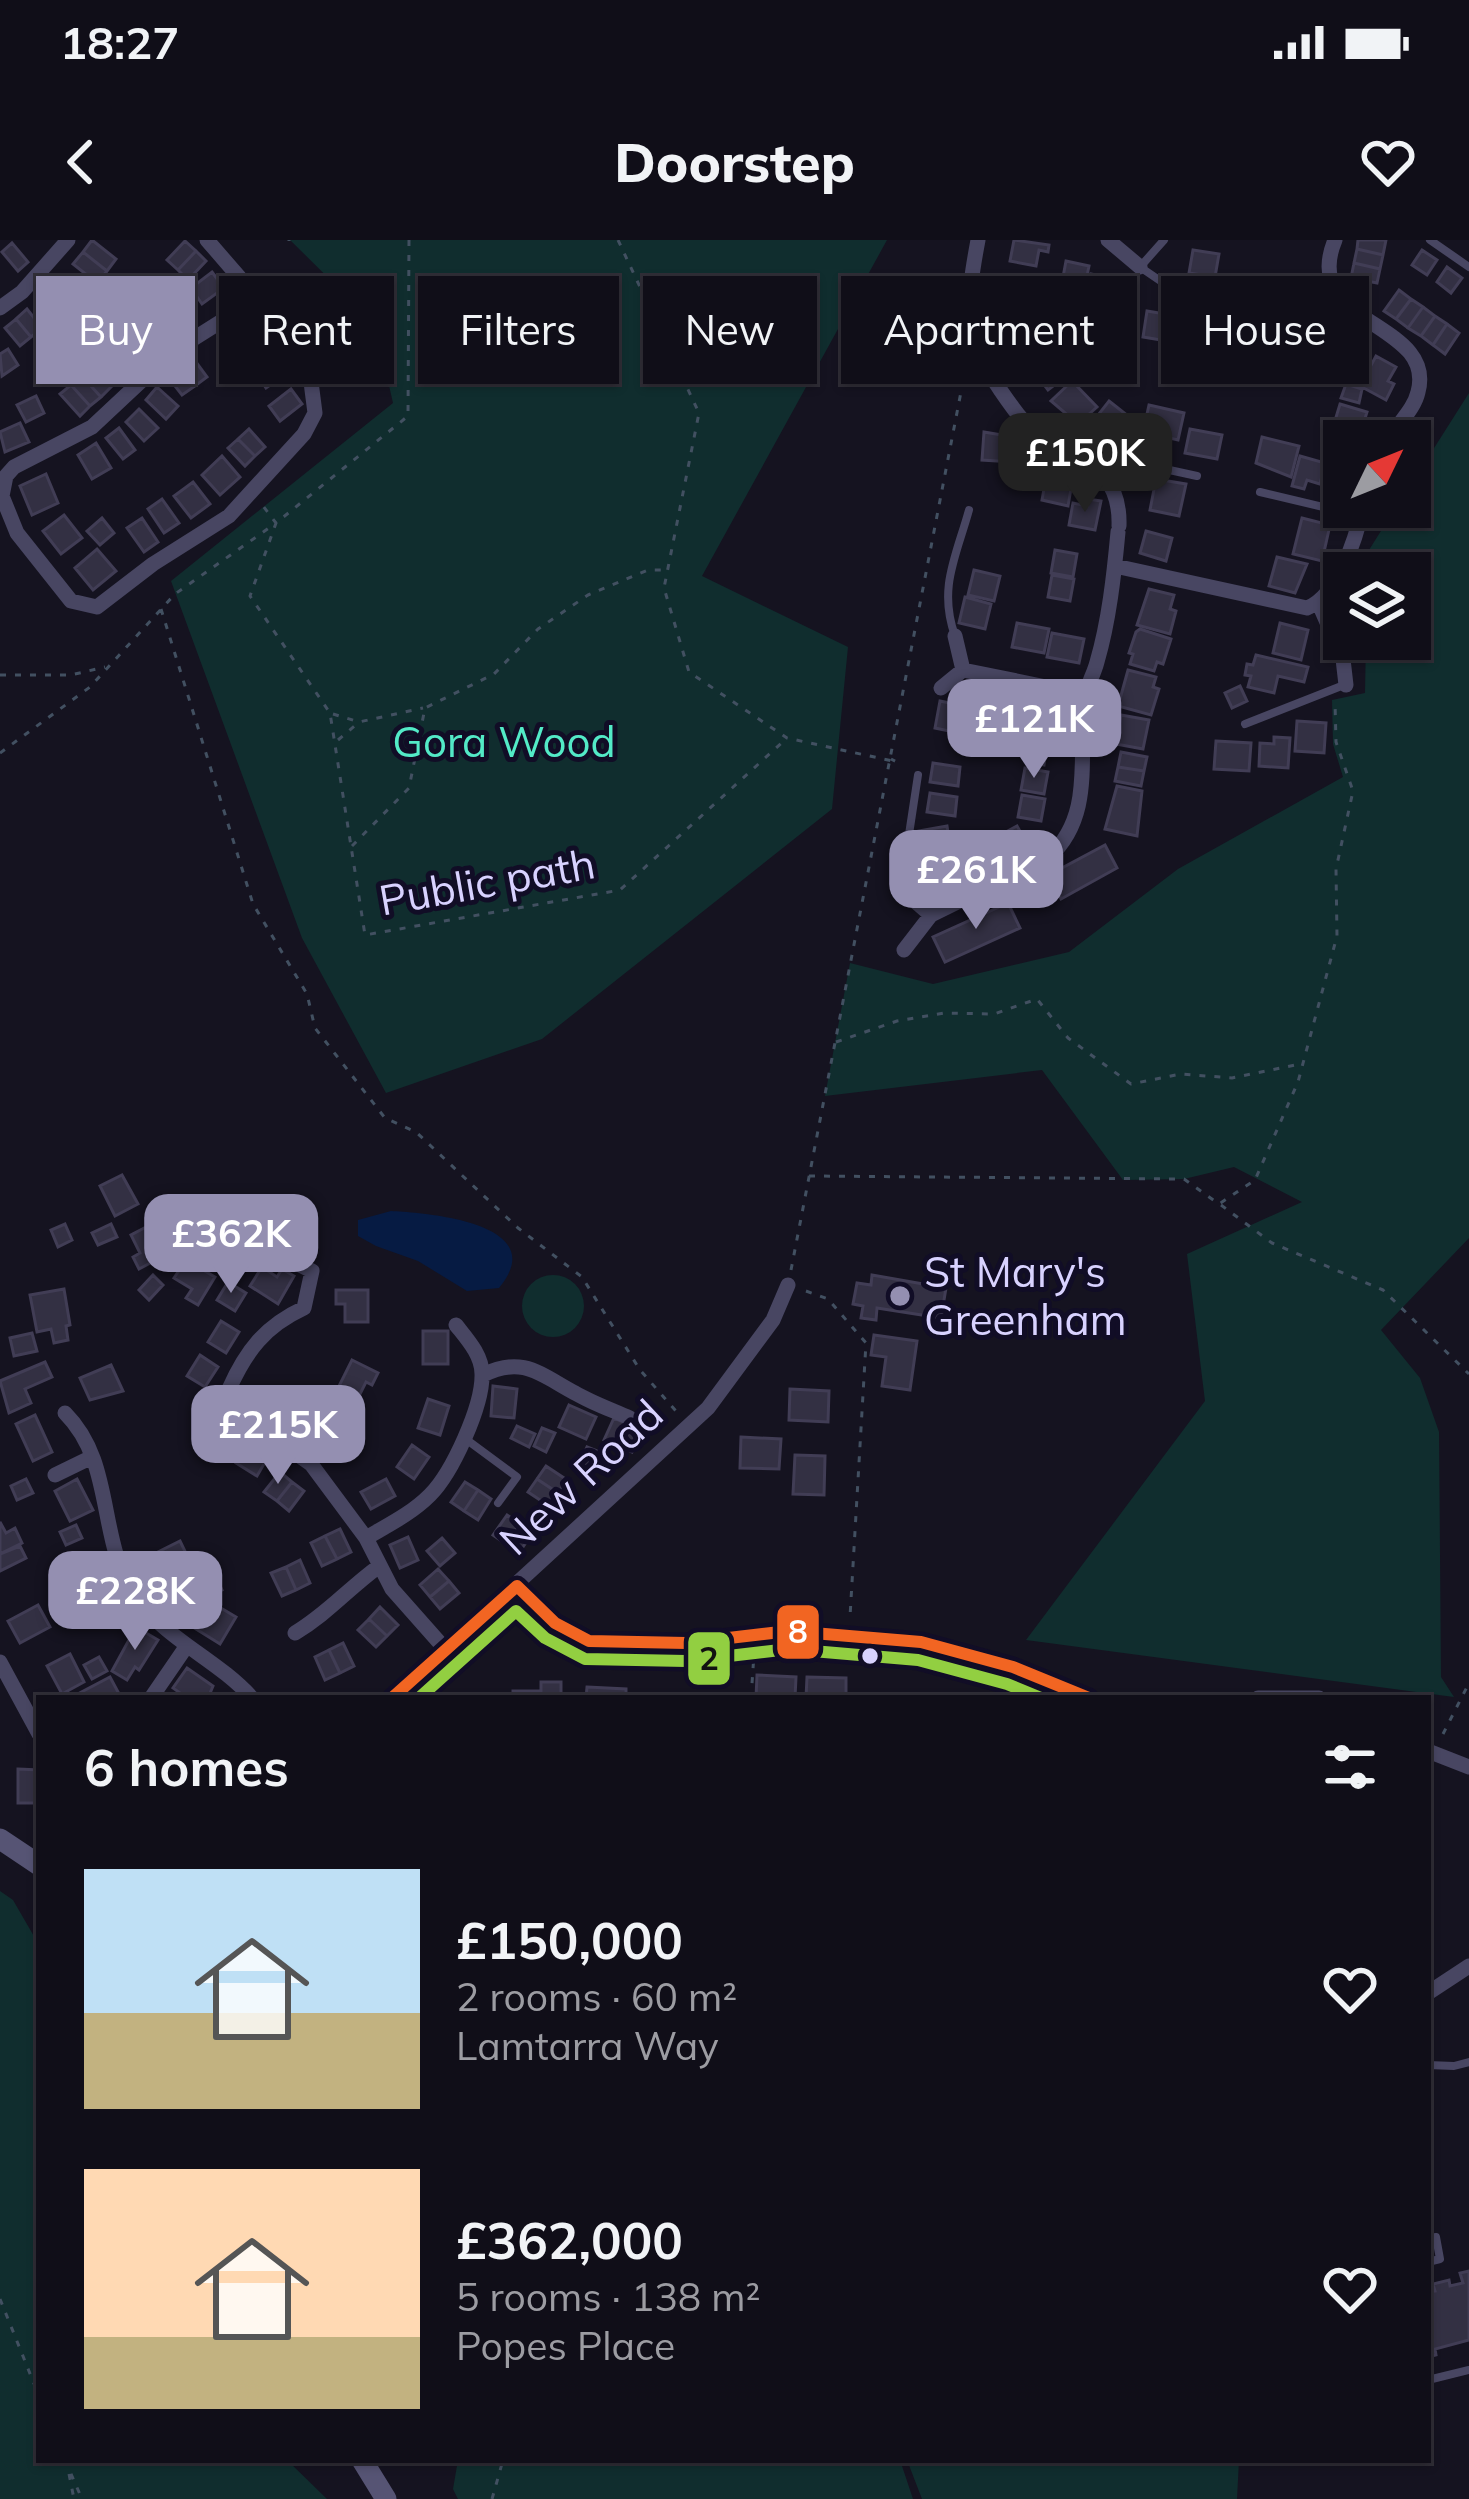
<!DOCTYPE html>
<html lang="en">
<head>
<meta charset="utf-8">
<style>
  body { margin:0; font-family:Mulish,sans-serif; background:#1e1c25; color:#f1f3f6; height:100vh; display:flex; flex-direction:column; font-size:45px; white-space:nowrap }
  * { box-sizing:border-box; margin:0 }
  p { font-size:39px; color:#9c9ca2 }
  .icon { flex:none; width:66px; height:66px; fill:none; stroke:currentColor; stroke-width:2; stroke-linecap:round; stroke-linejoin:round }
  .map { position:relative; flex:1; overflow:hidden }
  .panel { position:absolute; left:36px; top:1455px; width:1395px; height:768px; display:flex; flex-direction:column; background:#100e18; border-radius:0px; box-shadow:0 3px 9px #0004,0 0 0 3px #302e37 }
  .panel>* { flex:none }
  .banner { position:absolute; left:36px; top:36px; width:1398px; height:108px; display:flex; gap:24px }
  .needle { width:78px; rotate:47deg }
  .fabs { position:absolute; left:1323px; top:180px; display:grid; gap:24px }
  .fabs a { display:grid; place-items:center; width:108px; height:108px; border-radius:0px; background:#100e18; box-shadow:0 3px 9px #0004,0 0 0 3px #302e37; font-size:60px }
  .price { position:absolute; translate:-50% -102px; padding:0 27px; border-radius:24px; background:#948fb1; color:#fff; font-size:39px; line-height:78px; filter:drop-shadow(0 3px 6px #0008) }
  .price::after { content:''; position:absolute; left:50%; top:72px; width:36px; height:27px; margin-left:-18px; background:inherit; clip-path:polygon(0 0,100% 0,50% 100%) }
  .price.active { background:#222; color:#fff }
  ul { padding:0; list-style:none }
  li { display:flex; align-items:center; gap:36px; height:300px; padding:0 48px }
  li span { display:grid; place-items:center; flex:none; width:336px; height:240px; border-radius:0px; color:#555 }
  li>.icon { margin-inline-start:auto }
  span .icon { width:144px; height:144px; fill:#fffc; stroke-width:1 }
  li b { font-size:51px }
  h2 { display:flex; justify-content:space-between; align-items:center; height:144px; padding:0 48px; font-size:51px }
  .tag { padding:0 42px; border-radius:0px; background:#100e18; box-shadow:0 3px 9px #0004,0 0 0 3px #302e37; font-size:42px; line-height:108px }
  .tag.active { background:#948fb1; color:#fff }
  .status { display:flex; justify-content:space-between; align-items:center; height:84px; padding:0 60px; background:#100e18; direction:ltr }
  .status svg { height:33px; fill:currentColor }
  header { display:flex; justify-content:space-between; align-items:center; height:156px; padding:0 48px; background:#100e18; font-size:54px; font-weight:800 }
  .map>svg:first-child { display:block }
</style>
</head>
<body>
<div class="status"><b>18:27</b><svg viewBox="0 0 49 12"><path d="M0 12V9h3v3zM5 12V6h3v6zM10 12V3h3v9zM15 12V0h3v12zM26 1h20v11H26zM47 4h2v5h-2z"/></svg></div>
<header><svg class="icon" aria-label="back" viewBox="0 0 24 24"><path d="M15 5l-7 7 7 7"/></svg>Doorstep<svg class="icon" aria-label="heart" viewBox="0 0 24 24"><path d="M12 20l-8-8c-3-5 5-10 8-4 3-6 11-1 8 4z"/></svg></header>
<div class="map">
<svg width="1469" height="2259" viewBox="0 0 1469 2259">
  <rect width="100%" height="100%" fill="#151320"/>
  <path fill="#102d2e" d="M290,0h597l-185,336 146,71 -16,162 -290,230 -156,54 -84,-155 -131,-357 222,-178 -18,-79z
    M1469,153v845l-88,92 39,48 19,54 2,245 13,20 -428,-57 179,-239 -18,-147 115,-52 -68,-35 -50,12 -61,1 -81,-110 -217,26 25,-133 83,21 136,-32 109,-83 165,-92 -10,-33 -1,-44 33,-7 1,-54h44v-66h-42l1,-23 27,-43h14v-21z
    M522 1066a31 31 0 1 1 62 0a31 31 0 1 1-62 0Z
    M0,1651l13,9 26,45v515h248l40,39h-327z
    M458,2220h442l13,39h-455l-5,-10z
    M907,2220h332l-2,39h-315z"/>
  <path fill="#061b43" d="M391,971c37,2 162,12 108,77l-32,3 -49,-30 -42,-15 -18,-10v-16z"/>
  <path fill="#333043" stroke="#413d55" stroke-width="3" d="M92,0l24,19 -9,12 -24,-19z
    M1014,0l35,5 -1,7 -9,-2 -3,16 -26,-5z
    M1358,0h28l-3,15 -26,-6z
    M185,1l11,10 -18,19 -11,-10z
    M12,3l16,19 -10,9 -16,-19z
    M1357,9l26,6 -3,14 -26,-6z
    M1193,10l26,4 -4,23 -26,-4z
    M1422,10l15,10 -10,15 -15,-10z
    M196,11l10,10 -18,19 -10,-10z
    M83,12l24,19 -10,12 -24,-19z
    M1066,21l23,5 -7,34 -7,-1 2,-8 -16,-3z
    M1354,23l26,6 -3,14 -26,-5z
    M1447,27l15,11 -11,15 -14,-11z
    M212,32l12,16 -22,16 -11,-16z
    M1091,34l24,5 -5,26 -24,-5z
    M1011,36l23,5 -4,22 -23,-5z
    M62,37l16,17 -10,10 -17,-18z
    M98,45l14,13 -13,15 -14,-13z
    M51,46l17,18 -11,10 -16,-18z
    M1308,47l12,15 -14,11 -12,-14z
    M1399,50l12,9 -15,20 -12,-8z
    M1114,55l24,4 -4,26 -24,-5z
    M1411,59l12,8 -15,21 -12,-9z
    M997,62l28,6 -3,12 7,2 -2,9 -6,-1 -3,12 -24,-6z
    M163,63l17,24 -12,8 -16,-24z
    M1423,67l12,9 -14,20 -13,-8z
    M27,69l15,19 -11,9 -15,-18z
    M1178,69l18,2 -1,6 12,2 -4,25 -30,-5z
    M152,71l16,24 -11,8 -17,-24z
    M1147,71l24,4 -4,26 -24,-4z
    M1214,75l17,3 -1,6 13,2 -3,25 -31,-5z
    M1435,76l12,8 -14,21 -12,-9z
    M59,77l12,14 -14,13 -13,-15z
    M16,79l15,18 -11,9 -15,-18z
    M1447,84l12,9 -14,21 -12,-9z
    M250,85l10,16 -22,15 -10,-16z
    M124,94l20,22 -10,10 -20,-22z
    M1313,94l31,21 -17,24 -31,-22z
    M1028,98l9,13 -15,10 -9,-13z
    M114,104l20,22 -11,9 -20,-22z
    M8,109l10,16 -16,11 -2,-22z
    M1051,109l18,25 -21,16 -19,-25z
    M272,110l8,12 -22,14 -8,-12z
    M1376,116l20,11 -8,14 6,3 -8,16 -26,-14z
    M193,118l14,19 -12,9 -14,-19z
    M280,122l8,11 -22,15 -8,-12z
    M91,126l20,21 -10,10 -20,-22z
    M181,127l14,19 -13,9 -14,-18z
    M81,135l20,22 -11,9 -19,-21z
    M1072,141l25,26 -19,17 -27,-23z
    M1346,144l16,5 -3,14 -18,-5z
    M71,145l19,21 -10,10 -20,-22z
    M157,147l21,19 -12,13 -20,-19z
    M291,149l11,15 -22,17 -11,-15z
    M36,156l8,17 -18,9 -9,-17z
    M1109,161l28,22 -15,20 -31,-19z
    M1340,164l27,8 -9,29 -27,-7z
    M1149,165l35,8 -6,27 -35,-8z
    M139,169l19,19 -14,13 -18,-19z
    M20,183l9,19 -24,10 -5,-20z
    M119,188l16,22 -12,9 -17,-21z
    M249,189l16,18 -10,9 -17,-17z
    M1190,189l32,6 -5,24 -32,-6z
    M984,192l30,5 -2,25 -30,-2z
    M1262,197l37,9 -8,31 -35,-14z
    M238,199l17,17 -10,10 -17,-18z
    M96,203l15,25 -19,11 -14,-24z
    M222,216l18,21 -20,18 -18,-20z
    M1300,216l25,7 -5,21 -13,-4 -3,9 -12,-3z
    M1032,218l13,2 -6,29 -26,-5 4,-22 13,3z
    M1329,223l15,4v31l-7,-2 1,-6 -15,-4z
    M46,234l12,29 -26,12 -12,-29z
    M1060,234l13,3 -5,29 -26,-6 4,-22 13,3z
    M1156,239l30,5 -7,32 -29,-6z
    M193,242l17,22 -19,14 -17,-22z
    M162,259l17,24 -15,10 -16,-24z
    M1088,259l13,2 -6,29 -26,-5 4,-22 14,3z
    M64,275l18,23 -21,16 -18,-23z
    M102,278l12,15 -14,12 -13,-14z
    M142,278l16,24 -14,10 -17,-24z
    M1302,278l28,7 -8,36 -29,-7z
    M1146,291l26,7 -6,23 -26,-8z
    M97,309l19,22 -23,19 -18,-22z
    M1055,310l22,4 -4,23 -22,-4z
    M1277,317l30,7 -12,29 -26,-7z
    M974,330l26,6 -6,25 -26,-6z
    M1052,335l22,4 -4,22 -22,-4z
    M1149,349l25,6 -4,14 6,2 -6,23 -33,-9z
    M965,357l26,7 -6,25 -26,-6z
    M1017,383l32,6 -5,24 -32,-6z
    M1280,383l28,7 -7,30 -28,-7z
    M1140,389l31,10 -8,25 -6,-2 -3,9 -24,-7 3,-10 -4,-1 7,-21z
    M1052,393l32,6 -5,24 -32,-6z
    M1256,415l52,12 -4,15 -26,-6 -4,17 -26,-6 3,-11 -6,-1 2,-11 6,1z
    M1128,430l28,7 -3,10 6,2 -8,26 -33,-9z
    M1240,446l7,15 -15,7 -7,-15z
    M965,447l18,4 -5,27 -18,-3z
    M993,452l19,4 -5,27 -19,-3z
    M940,461l19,4 -5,27 -19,-4z
    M1045,471l23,1v28l-23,-1z
    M1121,475l28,5 -6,29 -27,-5z
    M1010,476l23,5 -4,21 -23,-4z
    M1297,481l29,2 -2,30 -29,-2z
    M1274,497l16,1 -2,30 -29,-2 1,-23 14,1z
    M1216,501l35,2 -2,28 -35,-2z
    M1030,508l16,3 -2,14 -16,-3z
    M1121,512l26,5 -3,14 -26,-4z
    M933,523l27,4 -2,19 -28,-4z
    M1118,527l26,4 -3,15 -26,-5z
    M1025,528l23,4 -4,22 -23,-4z
    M1117,546l25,5 -5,45 -32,-7z
    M930,553l27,4 -2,19 -28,-4z
    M1022,555l23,4 -4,22 -23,-4z
    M947,586l3,19 -27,5 -4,-19z
    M1017,586l14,24 -15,9 -14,-25z
    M1002,594l14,25 -14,8 -7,-12 -7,4 -7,-12z
    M1105,605l12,23 -56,31 -12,-24z
    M956,615l12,27 -26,11 -12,-27z
    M1008,663l12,25 -75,34 -12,-25z
    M122,935l16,29 -23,12 -15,-30z
    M65,984l7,16 -14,7 -7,-17z
    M111,984l6,13 -19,8 -6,-12z
    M150,985l15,30 -26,14 -6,-12 7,-4 -9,-18z
    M225,1003l17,11 -10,17 -18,-11z
    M186,1020l29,17 -17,28 -12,-7 6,-9 -18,-11z
    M262,1027l15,10 5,-8 12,7 -16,28 -28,-18z
    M153,1035l10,10 -14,15 -10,-10z
    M872,1035l74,13 -5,30 -64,-10 -1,12 -15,-2 2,-12 -10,-2 4,-21 14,2z
    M228,1042l18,11 -11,18 -18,-11z
    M64,1049l6,36 -4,1 2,14 -14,3 -3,-14 -14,3 -7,-37z
    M336,1050h32v32h-23v-18h-9z
    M221,1081l18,11 -13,21 -18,-11z
    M423,1091h25v33h-25z
    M32,1093l5,18 -23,5 -4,-18z
    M874,1095l43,6 -7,49 -28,-4 4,-29 -15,-2z
    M200,1115l18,12 -13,20 -18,-11z
    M352,1120l26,13 -6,12 -6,-3 -9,18 -20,-10z
    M45,1122l7,15 -27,12 6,14 -22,10 -9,-32z
    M111,1125l12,26 -33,9 -10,-22z
    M493,1146l24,3 -3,29 -23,-2z
    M790,1149l39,2 -1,31 -39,-2z
    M428,1159l21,7 -9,29 -22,-7z
    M569,1165l27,12 -10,22 -27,-12z
    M331,1172l17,14 -23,26 -17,-15z
    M35,1175l17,37 -19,9 -17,-37z
    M614,1178l28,12 -10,22 -28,-12z
    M517,1186l18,8 -6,13 -18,-9z
    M542,1188l13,5 -9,19 -12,-6z
    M741,1197l40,2 -2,30 -39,-1z
    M247,1204l21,13 -11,19 -21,-13z
    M412,1205l17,12 -15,22 -17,-12z
    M587,1207l13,5 -9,19 -12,-6z
    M795,1215l30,1 -1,39 -31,-1z
    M546,1226l21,14 -9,13 -21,-14z
    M280,1232l12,10 -15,19 -13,-9z
    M26,1239l7,14 -16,7 -6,-14z
    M77,1239l16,31 -23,11 -15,-30z
    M386,1239l9,17 -24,13 -10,-17z
    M537,1239l21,14 -9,13 -21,-14z
    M292,1242l12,9 -15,20 -12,-10z
    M465,1242l13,8 -14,21 -13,-9z
    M478,1250l13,9 -13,21 -14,-9z
    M507,1275l13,9 -14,20 -13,-9z
    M0,1282l6,11 9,-5 7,15 -22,11z
    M520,1284l13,8 -14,21 -13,-9z
    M76,1285l6,13 -16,7 -6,-13z
    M340,1289l11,23 -14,7 -12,-23z
    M325,1296l12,23 -15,7 -11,-23z
    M408,1297l10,23 -18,8 -10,-23z
    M442,1298l13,15 -15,13 -13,-15z
    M180,1301l14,29 -28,13 -10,-30z
    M20,1306l6,12 -26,13v-17z
    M77,1314l3,5 5,-3 6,10 -6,3 8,13 -22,12 -16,-28z
    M300,1320l10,23 -14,7 -10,-23z
    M286,1327l10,23 -14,6 -11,-23z
    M212,1328l10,22 -17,7 -9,-21z
    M438,1329l11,12 -19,16 -10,-12z
    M449,1341l10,12 -19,16 -10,-12z
    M204,1358l32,19 -16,27 -32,-20z
    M38,1365l12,22 -30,16 -12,-22z
    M380,1367l18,18 -11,11 -18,-17z
    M369,1379l18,17 -11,11 -18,-17z
    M136,1387l22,13 -19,30 -4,-3 -8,13 -15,-9z
    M343,1403l11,23 -14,7 -11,-23z
    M329,1410l11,23 -15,7 -10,-23z
    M70,1414l14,28 -22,12 -15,-28z
    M99,1417l8,14 -15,8 -8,-14z
    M187,1428l26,18 -5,12h-21l-14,-10z
    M757,1435l39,2 -1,21h-39z
    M110,1437l8,15 -11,6h-37z
    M807,1437l39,1v20h-40z
    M541,1442h20v16h-48v-7h28z
    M587,1447l39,2v9h-40z
    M18,1529l21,1v33h-21z
    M1469,2031v69l-34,9 1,6 -8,2v-65l7,-1 -2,-7 16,-4 1,6 13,-3 -3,-10z"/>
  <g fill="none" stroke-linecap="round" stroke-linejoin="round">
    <path stroke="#425061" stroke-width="3" stroke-dasharray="6 9" stroke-linecap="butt" d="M289,0v1
      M409,0l-1,176 -132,107 -26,73 80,117 35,222 255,-45 167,-152
      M618,0l81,173 -35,175 25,84 98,66 110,24 -6,-3
      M161,369l92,295 54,90 8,34 70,90 31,14 102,96 64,49 58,93 36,41
      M0,435h71l34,-8
      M333,474l26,8 64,-14
      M338,500l20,-17
      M0,513l90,-66 85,-93 101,-71 -13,-17
      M352,606l57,-58 16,-80 69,-34 44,-45 50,-34 60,-25h17
      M836,802l61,-21 47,-8 50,1 43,-15 31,39 63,46 50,-10 51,4 68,-14
      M809,936l375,3 35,25 36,-24 43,-98 39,-146 -1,-67 17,-78 -17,-49 -1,-40
      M1221,965l51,38 111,47 86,84
      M791,1030l175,-904
      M806,1051l22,8 38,44 -16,274
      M751,1458l3,-44
      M1443,1494l26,-51
      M0,2059l39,97
      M65,2220l17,39
      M69,2234l5,25
      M492,2259l11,-39"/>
    <path stroke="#484662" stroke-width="8" d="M1164,0l-24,27 22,15 82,17
      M1430,0l39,27
      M1128,221l69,15
      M1260,252l101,24
      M955,396c-17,-48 1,-79 14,-126
      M1245,484l99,-39
      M901,647l17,-112
      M467,1200l50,37 -19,26
      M1428,1825l26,1 15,-4
      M1428,1999l8,-2 4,22 -12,3
      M1428,2140l41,-10"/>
    <path stroke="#484662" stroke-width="15" d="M207,0l32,37 72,105 4,31 -11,21 -75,82 -76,48 -56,43 -26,-6 -54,-68 -15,-37 4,-20 8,-9 78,-40 79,-74 84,-53
      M978,0c-12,64 -15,96 23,151 11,16 22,32 37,43 38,29 83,30 81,92
      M1108,0l32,27
      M1335,0c-36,86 102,81 83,152 -4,18 -21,32 -30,49
      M0,68l22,-16 46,-52
      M1104,235l34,-27
      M1115,326l192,42c31,-12 49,-70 56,-101
      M1319,364l24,55 3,26
      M955,396l8,34 122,25
      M941,448l22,-18
      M901,649l30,26
      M904,710l27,-35 118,-58c47,-43 28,-104 36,-159 2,-13 9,-24 12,-36 12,-41 17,-87 21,-130
      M168,970l49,14 95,47 -8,37c-39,18 -58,43 -75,81l7,22 75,53 55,74 26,51 54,61
      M483,1135c40,-20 58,0 92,18 17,10 37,17 55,25
      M65,1173c50,50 32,125 69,181 31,46 82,64 118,104
      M55,1235l37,-18
      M366,1298c22,-13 45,-24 64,-43 22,-22 53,-89 52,-121 0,-19 -15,-35 -26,-49
      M517,1346l38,37 34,18 97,2 103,-12 132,11 92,25 76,31
      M91,1373l40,-23
      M295,1393c32,-19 53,-44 83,-66
      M0,1422l39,72
      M151,1458l35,-51
      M392,1458l316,-290 65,-88 15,-35
      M1258,1458h61
      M1428,1511l41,16
      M1428,1753l41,-27"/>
    <path stroke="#565474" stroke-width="21" d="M0,1599l39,26
      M362,2220l24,39"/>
    <defs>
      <path id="bus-1" d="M517,1346l38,37 34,18 97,2 103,-12 132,11 92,25 76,31
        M392,1458l125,-112"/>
      <path id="bus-2" d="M419,1458l97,-87 29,27 40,21 101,2 103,-12 129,11 89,24 34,14"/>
    </defs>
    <use href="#bus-1" stroke="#110d26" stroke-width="21"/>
    <use href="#bus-2" stroke="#110d26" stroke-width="21"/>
    <use href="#bus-1" stroke="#f26522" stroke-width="12"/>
    <use href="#bus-2" stroke="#92cf41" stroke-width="12"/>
  </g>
  <circle fill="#948fb1" stroke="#110d26" stroke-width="4.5" cx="900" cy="1056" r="12"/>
  <circle fill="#d8d2ff" stroke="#110d26" stroke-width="4.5" cx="870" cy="1416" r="10"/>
  <g text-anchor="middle" stroke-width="10" stroke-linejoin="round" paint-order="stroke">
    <g font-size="42" fill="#53eac7" stroke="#110d26">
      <text x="504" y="517">Gora Wood</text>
    </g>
    <g font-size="42" fill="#d8d2ff" stroke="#110d26">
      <text transform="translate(487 642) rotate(-10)" y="15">Public path</text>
      <text transform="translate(581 1237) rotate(-43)" y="15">New Road</text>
    </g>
    <g font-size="42" fill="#d8d2ff" stroke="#110d26" text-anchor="start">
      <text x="924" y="1047">St Mary's<tspan x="924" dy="48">Greenham</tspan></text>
    </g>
  </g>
  <g stroke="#110d26" stroke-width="4.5">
    <rect x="775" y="1363" width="46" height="58" rx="12" fill="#f26522"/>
    <rect x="686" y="1390" width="46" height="57" rx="12" fill="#92cf41"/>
  </g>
  <g font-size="33" text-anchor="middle" font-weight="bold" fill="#fff">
    <text x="798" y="1403">8</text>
  </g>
  <g font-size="33" text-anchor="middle" font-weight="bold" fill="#111">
    <text x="709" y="1430">2</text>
  </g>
</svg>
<div class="fabs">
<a><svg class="needle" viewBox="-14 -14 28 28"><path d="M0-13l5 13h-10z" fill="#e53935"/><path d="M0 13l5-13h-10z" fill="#9c9ca2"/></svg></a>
<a><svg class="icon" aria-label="layers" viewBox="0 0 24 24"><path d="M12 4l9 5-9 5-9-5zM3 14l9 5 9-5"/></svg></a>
</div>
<b class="price active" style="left:1085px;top:275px">£150K</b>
<b class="price" style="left:1034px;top:541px">£121K</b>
<b class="price" style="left:976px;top:692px">£261K</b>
<b class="price" style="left:231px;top:1056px">£362K</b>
<b class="price" style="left:278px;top:1247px">£215K</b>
<b class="price" style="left:135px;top:1413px">£228K</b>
<div class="banner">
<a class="tag active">Buy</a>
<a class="tag">Rent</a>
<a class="tag">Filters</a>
<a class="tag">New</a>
<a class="tag">Apartment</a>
<a class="tag">House</a>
</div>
<section class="panel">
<h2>6 homes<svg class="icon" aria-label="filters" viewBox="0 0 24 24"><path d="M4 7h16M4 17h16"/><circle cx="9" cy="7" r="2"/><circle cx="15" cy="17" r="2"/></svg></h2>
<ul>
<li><span style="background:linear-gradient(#bfe0f5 60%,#c2b280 0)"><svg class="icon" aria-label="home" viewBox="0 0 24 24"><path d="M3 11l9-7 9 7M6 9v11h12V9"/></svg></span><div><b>£150,000</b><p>2 rooms · 60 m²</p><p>Lamtarra Way</p></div><svg class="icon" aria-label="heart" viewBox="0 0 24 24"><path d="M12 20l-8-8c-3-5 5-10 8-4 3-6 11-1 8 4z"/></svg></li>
<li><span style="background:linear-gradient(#ffd9b3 70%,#c2b280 0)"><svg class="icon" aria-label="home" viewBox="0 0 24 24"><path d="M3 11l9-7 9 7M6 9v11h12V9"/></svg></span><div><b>£362,000</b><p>5 rooms · 138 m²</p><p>Popes Place</p></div><svg class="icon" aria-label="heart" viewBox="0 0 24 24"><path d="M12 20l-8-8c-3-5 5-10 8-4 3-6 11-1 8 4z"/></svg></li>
</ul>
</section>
</div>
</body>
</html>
